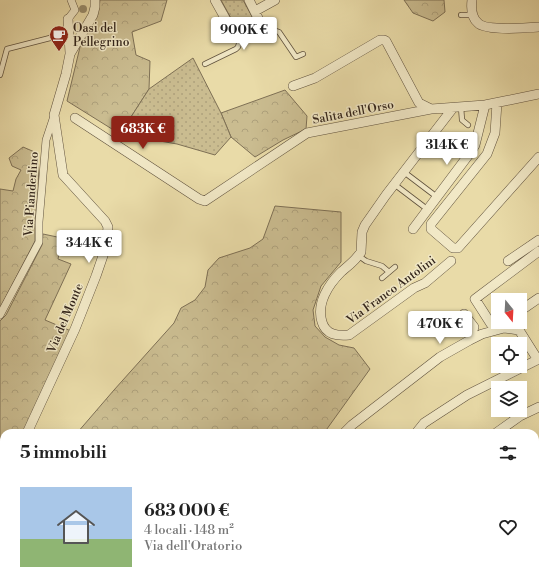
<!DOCTYPE html>
<html lang="it">
<head>
<meta charset="utf-8">
<style>
  body { margin:0; font-family:"Libre Bodoni",serif; background:#f2f2f2; color:#222; height:100vh; display:flex; flex-direction:column; font-size:15px; white-space:nowrap }
  * { box-sizing:border-box; margin:0 }
  p { font-size:13px; color:#767676 }
  .icon { flex:none; width:22px; height:22px; fill:none; stroke:currentColor; stroke-width:2; stroke-linecap:round; stroke-linejoin:round }
  .map { position:relative; flex:1; overflow:hidden }
  .sheet { position:absolute; left:0px; top:429px; width:539px; height:156px; display:flex; flex-direction:column; background:#fff; border-radius:12px 12px 0 0; box-shadow:0 4px 16px #0002 }
  .sheet>* { flex:none }
  .needle { width:26px; rotate:162deg }
  .fabs { position:absolute; left:491px; top:293px; display:grid; gap:8px }
  .fabs a { display:grid; place-items:center; width:36px; height:36px; border-radius:0px; background:#fff; box-shadow:0 4px 16px #0002; font-size:20px }
  .price { position:absolute; translate:-50% -34px; padding:0 9px; border-radius:4px; background:#fff; color:#222; font-size:13px; line-height:26px; filter:drop-shadow(0 1px 2px #0008) }
  .price::after { content:''; position:absolute; left:50%; top:24px; width:12px; height:9px; margin-left:-6px; background:inherit; clip-path:polygon(0 0,100% 0,50% 100%) }
  .price.current { background:#8f2418; color:#fff }
  ul { padding:0; list-style:none }
  li { display:flex; align-items:center; gap:12px; height:100px; padding:0 20px }
  li span { display:grid; place-items:center; flex:none; width:112px; height:80px; border-radius:0px; color:#555 }
  li>.icon { margin-inline-start:auto }
  span .icon { width:48px; height:48px; fill:#fffc; stroke-width:1 }
  li b { font-size:17px }
  h2 { display:flex; justify-content:space-between; align-items:center; height:48px; padding:0 20px; font-size:17px }
  .map>svg:first-child { display:block }
</style>
</head>
<body>
<div class="map">
<svg width="539" height="585" viewBox="0 0 539 585">
  <defs>
    <pattern id="forest-crowns" width="20" height="18" patternUnits="userSpaceOnUse"><rect width="20" height="18" fill="#cabc90"/><path d="M2 6a3 3 0 1 1 6 0M12 15a3 3 0 1 1 6 0" fill="none" stroke="#aea17c"/></pattern>
    <pattern id="garden-dots" width="8" height="8" patternUnits="userSpaceOnUse"><rect width="8" height="8" fill="#cabc90"/><path d="M2 2h.1M6 6h.1" fill="none" stroke="#aea17c" stroke-width="1.8" stroke-linecap="round"/></pattern>
  </defs>
  <rect width="100%" height="100%" fill="#e9dba8"/>
  <filter id="stains"><feTurbulence type="fractalNoise" baseFrequency=".005" numOctaves="4"/><feColorMatrix values="0 0 0 0 .2 0 0 0 0 .09 0 0 0 0 .02 0 0 0 .5 -.17"/></filter>
  <radialGradient id="worn" r=".72"><stop offset=".6" stop-color="#630" stop-opacity="0"/><stop offset="1" stop-color="#630" stop-opacity=".3"/></radialGradient>
  <path fill="url(#forest-crowns)" stroke="#7e7055" d="M100,0h67l-6,21 -29,11 4,23 14,6 -1,28 -29,45 -53,-33 13,-54 19,-39z
    M404,0h40l1,12 -12,9 -20,-8z
    M285,90l22,26 -1,13 -23,11 -28,17 -24,-20 -10,-24z
    M23,147l14,6 2,31 -4,38v19l-35,67v-119l13,2 3,-12 5,-9 -9,-4 -3,-8z
    M275,206l66,6v50l-20,24 -8,24 2,16 10,11 14,8 15,3 16,21 -46,64h-247l37,-43 60,-67 7,-15 14,-8 10,-13 3,-17 11,-12 31,-10 13,-9z
    M43,234l19,4 -4,21 13,5 -26,56 26,11 -48,102h-19v108l-4,5v-225l6,-6 36,-70z
    M4,553v28h148l-2,4h-150v-27z"/>
  <path fill="url(#garden-dots)" stroke="#7e7055" d="M221,0h22l13,24 -1,5 -12,6 -5,-4z
    M193,58l28,55 10,24 -16,18 -38,-11 -57,-10 29,-45z"/>
  <g fill="none" stroke-linecap="round" stroke-linejoin="round">
    <defs>
      <path id="service" d="M461,15h11
        M262,26l17,6 17,25 7,-3
        M205,64l31,-15 2,-2 2,-7
        M0,75l7,-26 43,-11 19,-8
        M461,107l1,13 6,5
        M404,172l29,22
        M394,184l29,22
        M359,256l7,5 16,5 7,6
        M382,278l13,-11
        M507,581l2,4"/>
      <path id="pedestrian" d="M68,19l7,-9 -4,-10
        M0,315l39,-73v-20l7,-82 8,-24"/>
      <path id="minor" d="M215,0l20,36 7,4 19,-11 1,-3 -13,-26
        M472,0c-1,8 -1,17 6,23 7,8 49,5 61,4
        M255,11l20,-11
        M68,19l2,34
        M293,86l22,-8 65,-38h4l2,1 33,62 12,6
        M497,103l-2,30 -8,21 -56,70v5l22,19h5l81,-91
        M75,118l124,81 6,2 102,-68 124,-24 54,-4 54,-11
        M413,229l57,-76 5,-8 10,-40
        M451,261l-26,22 -11,5 -65,47c-12,1 -23,0 -27,-13 -6,-19 7,-38 19,-50 7,-6 15,-12 20,-20l1,-20 3,-7 21,-30 67,-87
        M508,261l31,-21
        M520,311l19,-13
        M464,314l10,13 -4,13
        M502,322l-11,2 -16,-25 64,-48
        M27,433l48,-104 21,-53 10,-29 2,-20 -3,-6 -42,-46 -9,-60 12,-41 4,-20 23,-39 2,-8v-7
        M344,433l8,-8 88,-68 30,-17 12,-6 22,-6 15,2 19,30
        M416,433l8,-10 43,-28 72,-36
        M496,433l24,-17 19,-9
        M0,552l4,-5
        M172,585l3,-4
        M241,585l12,-4
        M365,585l1,-4
        M379,585l3,-4"/>
      <path id="tertiary" d="M537,585l2,-1"/>
    </defs>
    <use href="#service" stroke="#60523e" stroke-width="6"/>
    <use href="#pedestrian" stroke="#60523e" stroke-width="8"/>
    <use href="#minor" stroke="#60523e" stroke-width="10"/>
    <use href="#tertiary" stroke="#60523e" stroke-width="12"/>
    <use href="#service" stroke="#f1e8c6" stroke-width="4.5"/>
    <use href="#pedestrian" stroke="#f1e8c6" stroke-width="7"/>
    <use href="#minor" stroke="#f1e8c6" stroke-width="9"/>
    <use href="#tertiary" stroke="#f1e8c6" stroke-width="11"/>
  </g>
  <circle fill="#998b6a" cx="83" cy="9" r="4"/>
  <defs>
    <symbol id="cafe-pin" viewBox="-11 -11 22 30"><path d="M0 17L-7.5 6A9.5 9.5 0 1 1 7.5 6Z" fill="#8f2418" stroke="#f1e8c6"/><path d="M-5.5-4.5H6V0H3Q3 3.5 0 3.5H-2.5Q-5.5 3.5-5.5 0ZM3-3.2v2h1.7v-2ZM-6 4.5H4V6H-6Z" fill="#fff"/></symbol>
  </defs>
  <g fill-rule="evenodd">
    <use href="#cafe-pin" x="48" y="24" width="22" height="30"/>
  </g>
  <g text-anchor="middle" stroke-width="3" stroke-linejoin="round" paint-order="stroke">
    <g font-size="12" fill="#32241a" stroke="#f1e8c6" text-anchor="start">
      <text x="73" y="32">Oasi del<tspan x="73" dy="14">Pellegrino</tspan></text>
    </g>
    <g font-size="12" fill="#32241a" stroke="#f1e8c6">
      <text transform="translate(353 112) rotate(-11)" y="4">Salita dell'Orso</text>
      <text transform="translate(31 194) rotate(-86)" y="4">Via Pianderlino</text>
      <text transform="translate(391 290) rotate(-36)" y="4">Via Franco Antolini</text>
      <text transform="translate(65 318) rotate(-67)" y="4">Via del Monte</text>
    </g>
  </g>
  <rect width="100%" height="100%" filter="url(#stains)"/>
  <rect width="100%" height="100%" fill="url(#worn)"/>
</svg>
<div class="fabs">
<a><svg class="needle" viewBox="-14 -14 28 28"><path d="M0-13l5 13h-10z" fill="#e53935"/><path d="M0 13l5-13h-10z" fill="#767676"/></svg></a>
<a><svg class="icon" aria-label="locate" viewBox="0 0 24 24"><circle cx="12" cy="12" r="6"/><path d="M12 2v4M12 18v4M2 12h4M18 12h4"/></svg></a>
<a><svg class="icon" aria-label="layers" viewBox="0 0 24 24"><path d="M12 4l9 5-9 5-9-5zM3 14l9 5 9-5"/></svg></a>
</div>
<b class="price" style="left:244px;top:51px">900K €</b>
<b class="price current" style="left:143px;top:150px">683K €</b>
<b class="price" style="left:447px;top:166px">314K €</b>
<b class="price" style="left:89px;top:264px">344K €</b>
<b class="price" style="left:440px;top:345px">470K €</b>
<section class="sheet">
<h2>5 immobili<svg class="icon" aria-label="filters" viewBox="0 0 24 24"><path d="M4 7h16M4 17h16"/><circle cx="9" cy="7" r="2"/><circle cx="15" cy="17" r="2"/></svg></h2>
<ul>
<li><span style="background:linear-gradient(#a9c7e8 65%,#8fb573 0)"><svg class="icon" aria-label="home" viewBox="0 0 24 24"><path d="M3 11l9-7 9 7M6 9v11h12V9"/></svg></span><div><b>683 000 €</b><p>4 locali · 148 m²</p><p>Via dell'Oratorio</p></div><svg class="icon" aria-label="heart" viewBox="0 0 24 24"><path d="M12 20l-8-8c-3-5 5-10 8-4 3-6 11-1 8 4z"/></svg></li>
</ul>
</section>
</div>
</body>
</html>
